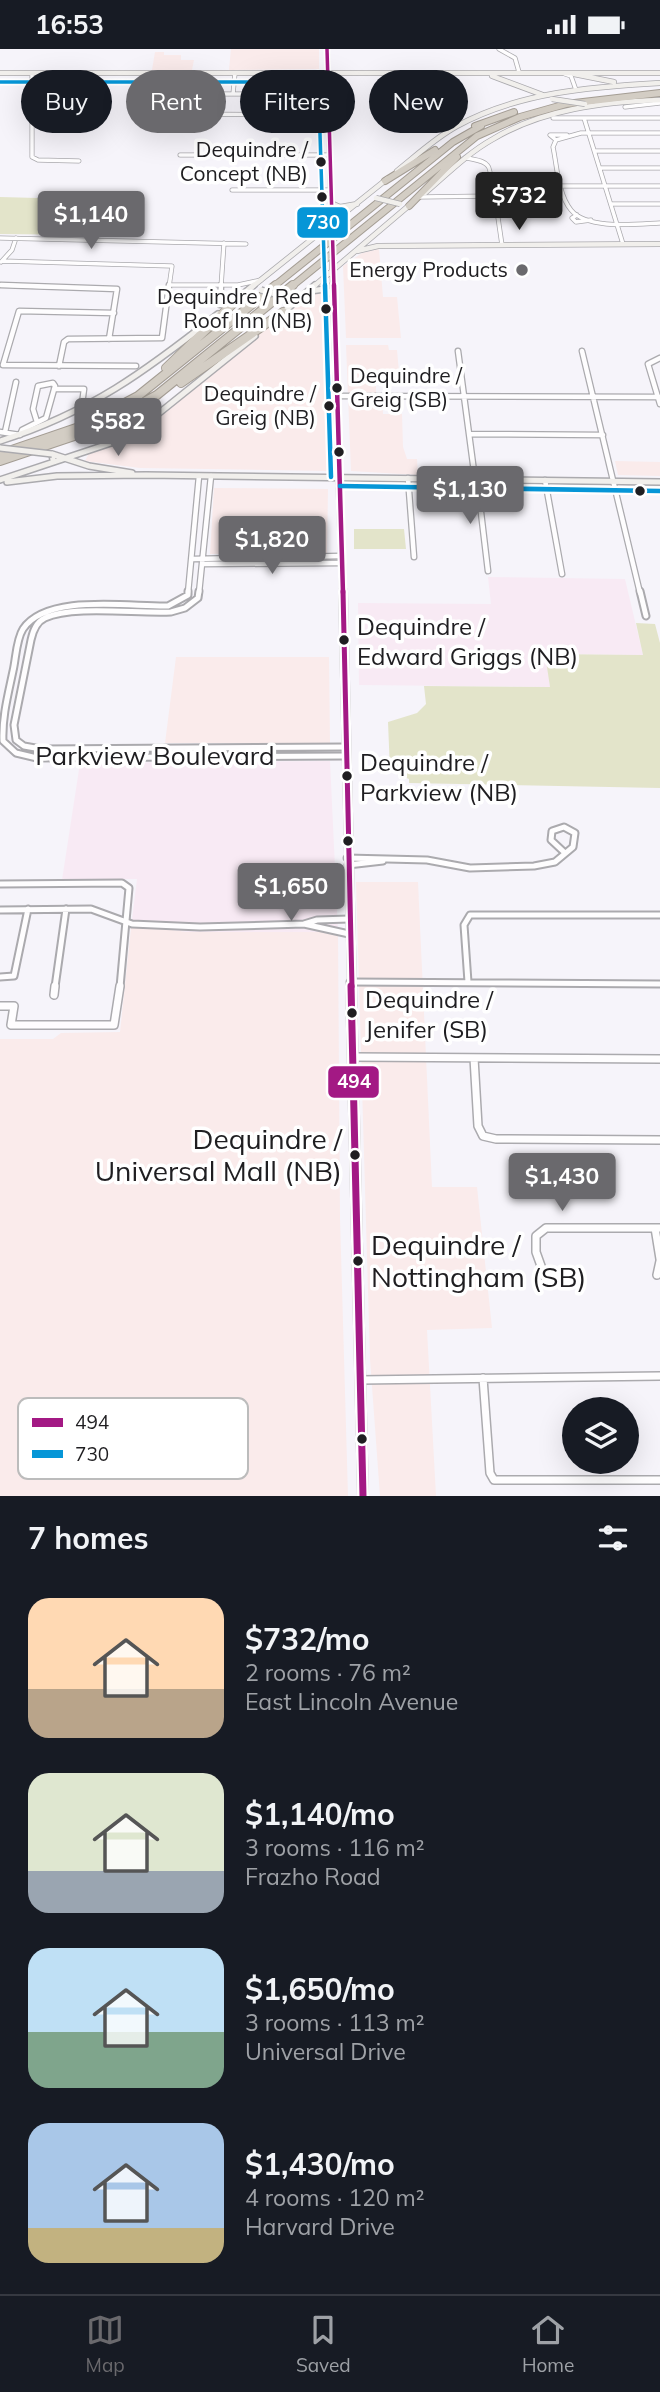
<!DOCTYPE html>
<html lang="en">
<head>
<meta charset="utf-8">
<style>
  body { margin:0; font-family:Mulish,sans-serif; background:#20242c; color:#f1f3f6; height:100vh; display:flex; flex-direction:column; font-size:26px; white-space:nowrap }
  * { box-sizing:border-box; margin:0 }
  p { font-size:23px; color:#9ea1a6 }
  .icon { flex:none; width:38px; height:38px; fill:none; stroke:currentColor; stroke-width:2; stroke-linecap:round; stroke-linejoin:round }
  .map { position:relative; height:1447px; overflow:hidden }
  .drawer { display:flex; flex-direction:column; background:#171b24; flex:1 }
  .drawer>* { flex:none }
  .banner { position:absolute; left:21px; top:21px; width:620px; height:63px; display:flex; gap:14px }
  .controls { position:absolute; left:562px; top:1348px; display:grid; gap:14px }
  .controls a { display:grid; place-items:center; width:77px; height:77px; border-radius:50%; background:#171b24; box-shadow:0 7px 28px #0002; font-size:35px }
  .price { position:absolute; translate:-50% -60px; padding:0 16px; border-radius:7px; background:#6a696d; color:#fff; font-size:23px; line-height:46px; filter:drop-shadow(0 2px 4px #0008) }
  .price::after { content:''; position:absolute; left:50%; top:42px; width:21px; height:16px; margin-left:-10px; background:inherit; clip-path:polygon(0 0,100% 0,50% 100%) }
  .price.on { background:#222; color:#fff }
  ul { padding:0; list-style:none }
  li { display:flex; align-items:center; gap:21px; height:175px; padding:0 28px }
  li span { display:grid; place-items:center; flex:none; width:196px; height:140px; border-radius:21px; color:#555 }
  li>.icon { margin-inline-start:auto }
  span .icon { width:84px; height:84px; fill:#fffc; stroke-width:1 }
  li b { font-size:30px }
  h2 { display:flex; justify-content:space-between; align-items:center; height:84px; padding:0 28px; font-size:30px }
  .chip { padding:0 24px; border-radius:32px; background:#171b24; box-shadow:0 7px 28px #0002; font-size:24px; line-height:63px }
  .chip.on { background:#6a696d; color:#fff }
  .status { display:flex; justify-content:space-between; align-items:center; height:49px; padding:0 35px; background:#171b24; direction:ltr }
  .status svg { height:19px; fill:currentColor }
  .tabs { display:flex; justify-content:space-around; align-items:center; height:98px; border-top:2px solid #363941; background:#171b24; font-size:19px; color:#9ea1a6 }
  .tabs a { display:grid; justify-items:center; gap:4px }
  .tabs .on { color:#6a696d }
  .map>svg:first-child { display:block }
</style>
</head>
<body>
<div class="status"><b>16:53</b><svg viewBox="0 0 49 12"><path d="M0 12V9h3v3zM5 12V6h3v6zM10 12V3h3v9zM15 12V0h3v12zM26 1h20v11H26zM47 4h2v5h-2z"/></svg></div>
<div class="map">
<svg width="660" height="1447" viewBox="0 0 660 1447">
  <rect width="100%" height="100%" fill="#f6f4fa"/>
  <path fill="#faebeb" d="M231,0h88v20l-90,1z
    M155,3h9v3h17v5h13l-2,10h-40z
    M379,200l4,48h14l4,41h-55l-3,-72 19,-13z
    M323,241l4,181 -187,-3 -55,-7 4,-8 59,-28 14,-10 144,-120z
    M346,296h42l1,5h8l3,33h-24v10l6,6 1,15h19l1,33 4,12h10l1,16 -67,-4z
    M615,412l45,1v14l-42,-1z
    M214,439l114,1 -1,64 -117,1z
    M176,608h153l1,86h-165z
    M356,833h62l14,305h45l15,141 -65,2 9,166h-56l-10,-137z
    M131,879h26l31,4h150l2,286 8,278h-348v-457h53l8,-6 59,-1z"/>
  <path fill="#f8eaf4" d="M488,528l137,2 18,76 -97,-1 4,33 -191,-2 -1,-82 133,1z
    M330,712l8,171h-150l-31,-4h-26l6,-49 -75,1 18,-117z"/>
  <path fill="#e3e4ca" d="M0,148l76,2 4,2v12l17,13v3l7,2 -2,3 -10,1 -92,-1z
    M354,480h50l2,20h-52z
    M636,574l19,1 5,19v145l-251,-5v-4l-19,-8 -2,-49 29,-9 9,-9 -2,-18 126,1 -5,-33 98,1z"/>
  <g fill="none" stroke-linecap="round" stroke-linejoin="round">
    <defs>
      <path id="street-far3" d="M499,0l16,9 4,14
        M32,24v84l6,3 41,1
        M157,24l9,41 162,1
        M565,25l6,2 5,14
        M161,45h167
        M233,45l2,-21
        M625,58l35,-4
        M553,69h107
        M584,69l39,126
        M660,84h-79l-25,7 -3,7c4,19 5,47 18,63 16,20 66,14 89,13
        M556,91l-6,-5h17
        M595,102h65
        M180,106h150
        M467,109c7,2 17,2 21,8 4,4 12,67 14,79
        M600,119h60
        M543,137h117
        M232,141h99
        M420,148l72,-1
        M611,155h49
        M577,166l-5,3 4,4 15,-2
        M0,189l246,6
        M2,212l170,5 -3,21
        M1,213l11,-12 4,-12
        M0,236l52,2
        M170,236h68l23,-5
        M221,238l3,-44"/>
      <path id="street-far2" d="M1,236l116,4 -8,50
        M220,256l1,-20
        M458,302l17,128
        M582,302l58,242
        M660,309l-12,6 12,40
        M3,316l16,-54 95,2
        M3,316l133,1
        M59,317l5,-24 4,-3 94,-1 7,-53
        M54,340h30l-2,15
        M337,347l323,1
        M0,383l20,3 2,-5 24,-12 9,-32 -2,-3 -15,3 -5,23 4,13
        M5,383l11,-50
        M469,385l134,1
        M408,429l6,79
        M477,430l11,92
        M545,431l17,94
        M193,510l148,-3
        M203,515l138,-1
        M188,544l11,-117
        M199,544l12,-117"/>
      <path id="street-far1" d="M188,542v4l-20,11c-38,1 -121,-13 -145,23 -7,11 -7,30 -10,42 -5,24 -11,46 -10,70l13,12 21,5 308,-2
        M199,542l-1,7 -13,10 -14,4c-33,2 -98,-7 -126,6 -9,4 -12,13 -14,22l-17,85 2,15 8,6 17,3 304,-2
        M640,542l6,25
        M347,809l80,2 43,8 64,-2 21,-4 18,-15 2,-14 -11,-6 -12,4 -1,9 14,13
        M348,816l35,-4
        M0,835l122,-1 7,5 -9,99
        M0,861l91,-1 41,15 68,3 104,-3
        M349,870l-32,1 -13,4 45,10
        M0,928l14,-1 14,-67
        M350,933l310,2
        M468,933l-4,-57 6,-10h190
        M55,938l11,-78"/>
      <path id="street" d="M54,946l1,-9
        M0,957h14l-3,19h103l6,-39
        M352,1008l308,2
        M474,1009l4,68 5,10 13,3 164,1
        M655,1179l5,31
        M657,1226l3,-14
        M545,1228l-9,-25v-16l10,-8h114
        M483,1329l7,95 4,7h166
        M360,1331l300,-4"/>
      <path id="secondary-far3" d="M327,0l5,186
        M0,24h660
        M574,25l40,8
        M492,27l51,19
        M397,122c19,-15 38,-33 60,-45 62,-34 134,-39 203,-43
        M425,144c22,-19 43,-40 68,-54 50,-30 110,-37 167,-39
        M331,154l9,4 17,-3
        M357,202l21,-5 282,-2
        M332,209l1,29
        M252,238l135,-108
        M313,238l99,-84"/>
      <path id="secondary-far2" d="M333,236l10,308
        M310,242l15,-2 8,6
        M238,249l16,-13
        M280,266l35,-30
        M0,392c89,-28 146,-70 218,-127
        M53,411l-1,-6 37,12 43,7
        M0,431l111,-37 32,-17 112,-90
        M7,433l50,-6 89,-1 514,7"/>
      <path id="secondary-far1" d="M343,542l9,396"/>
      <path id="secondary" d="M351,937l12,510"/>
      <path id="highway-far1" d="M475,77l39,-14
        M385,132l50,-31
        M409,157l48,-49
        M273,238l180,-145 28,-16
        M291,238l186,-151 43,-19 46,-13 94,-11"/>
      <path id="highway" d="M166,319l75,-72
        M181,334l102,-71
        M0,405l79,-27 59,-31 138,-111
        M0,412l92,-31 65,-35 136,-110"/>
    </defs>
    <use href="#street-far3" stroke="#abaaae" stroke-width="5"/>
    <use href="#street-far2" stroke="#abaaae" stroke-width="7"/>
    <use href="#street-far1" stroke="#abaaae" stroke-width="9"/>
    <use href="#street" stroke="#abaaae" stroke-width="10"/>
    <use href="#secondary-far3" stroke="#abaaae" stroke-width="6"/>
    <use href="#secondary-far2" stroke="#abaaae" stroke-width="8"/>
    <use href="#secondary-far1" stroke="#abaaae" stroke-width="10"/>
    <use href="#secondary" stroke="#abaaae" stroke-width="12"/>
    <use href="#highway-far1" stroke="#a49d94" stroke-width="8"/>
    <use href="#highway" stroke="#a49d94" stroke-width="10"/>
    <use href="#street-far3" stroke="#fefdfe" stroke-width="3.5"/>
    <use href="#street-far2" stroke="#fefdfe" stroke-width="4.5"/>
    <use href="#street-far1" stroke="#fefdfe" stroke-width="5"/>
    <use href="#street" stroke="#fefdfe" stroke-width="7"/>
    <use href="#secondary-far3" stroke="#f1efec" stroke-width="4.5"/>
    <use href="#secondary-far2" stroke="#f1efec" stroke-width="5"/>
    <use href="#secondary-far1" stroke="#f1efec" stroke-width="7"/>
    <use href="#secondary" stroke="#f1efec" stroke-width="9"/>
    <use href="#highway-far1" stroke="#d3cdc4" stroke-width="6"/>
    <use href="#highway" stroke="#d3cdc4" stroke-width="8"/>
    <defs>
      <path id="secondary-bridge-far1" d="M552,50l33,5
        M376,149l24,6
        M332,186v23"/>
      <path id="secondary-bridge" d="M261,241l25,7
        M0,399l52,6"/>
    </defs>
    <use href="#secondary-bridge-far1" stroke="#abaaae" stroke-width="6" stroke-linecap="butt"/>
    <use href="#secondary-bridge" stroke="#abaaae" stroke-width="8" stroke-linecap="butt"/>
    <use href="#secondary-bridge-far1" stroke="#f1efec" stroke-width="4.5"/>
    <use href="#secondary-bridge" stroke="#f1efec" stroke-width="5"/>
    <defs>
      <path id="bus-1-far3" d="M327,0l7,238"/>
      <path id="bus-1-far2" d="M334,236l9,308"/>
      <path id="bus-1-far1" d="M343,542l9,396"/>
      <path id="bus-1" d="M351,937l12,510"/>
      <path id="bus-2-far1" d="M318,24l7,214
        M0,33h327"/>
      <path id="bus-2" d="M325,236l6,192
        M340,437l320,5"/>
    </defs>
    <use href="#bus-1-far3" stroke="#fff" stroke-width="7"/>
    <use href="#bus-1-far2" stroke="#fff" stroke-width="9"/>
    <use href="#bus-1-far1" stroke="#fff" stroke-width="10"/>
    <use href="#bus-1" stroke="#fff" stroke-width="12"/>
    <use href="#bus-2-far1" stroke="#fff" stroke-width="7"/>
    <use href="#bus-2" stroke="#fff" stroke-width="9"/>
    <use href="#bus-1-far3" stroke="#a31984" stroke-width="3.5"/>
    <use href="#bus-1-far2" stroke="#a31984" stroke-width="4.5"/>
    <use href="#bus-1-far1" stroke="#a31984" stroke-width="5"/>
    <use href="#bus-1" stroke="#a31984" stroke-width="7"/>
    <use href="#bus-2-far1" stroke="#0696d7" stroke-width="3.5"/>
    <use href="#bus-2" stroke="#0696d7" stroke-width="4.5"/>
  </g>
  <g fill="#1f1e21" stroke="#fff" stroke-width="2.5">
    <circle cx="321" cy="113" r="6"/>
    <circle cx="322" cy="148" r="6"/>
    <circle cx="326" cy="260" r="6"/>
    <circle cx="337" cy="339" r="6"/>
    <circle cx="329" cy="357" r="6"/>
    <circle cx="339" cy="403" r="6"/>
    <circle cx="640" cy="442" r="6"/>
    <circle cx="344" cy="591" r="6"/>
    <circle cx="347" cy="727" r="6"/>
    <circle cx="348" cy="792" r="6"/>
    <circle cx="352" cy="964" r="6"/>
    <circle cx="355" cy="1106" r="6"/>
    <circle cx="358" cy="1212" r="6"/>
    <circle cx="362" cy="1390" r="6"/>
  </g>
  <circle fill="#6a696d" stroke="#fff" stroke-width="2.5" cx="522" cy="221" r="7"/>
  <g text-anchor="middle" stroke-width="7" stroke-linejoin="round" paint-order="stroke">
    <g font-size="21" fill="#1f1e21" stroke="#fff" text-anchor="end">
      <text x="308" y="108">Dequindre /<tspan x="308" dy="24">Concept (NB)</tspan></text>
      <text x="313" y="255">Dequindre / Red<tspan x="313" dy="24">Roof Inn (NB)</tspan></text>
      <text x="350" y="334" text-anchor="start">Dequindre /<tspan x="350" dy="24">Greig (SB)</tspan></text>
      <text x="316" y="352">Dequindre /<tspan x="316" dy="24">Greig (NB)</tspan></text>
    </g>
    <g font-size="21" fill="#1f1e21" stroke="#fff" text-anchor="end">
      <text x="508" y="228">Energy Products</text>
    </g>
    <g font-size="24" fill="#1f1e21" stroke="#fff" text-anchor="start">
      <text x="357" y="586">Dequindre /<tspan x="357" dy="30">Edward Griggs (NB)</tspan></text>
      <text x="360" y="722">Dequindre /<tspan x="360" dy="30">Parkview (NB)</tspan></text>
      <text x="365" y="959">Dequindre /<tspan x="365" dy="30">Jenifer (SB)</tspan></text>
    </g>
    <g font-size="26" fill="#1f1e21" stroke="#fff">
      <text x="155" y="716">Parkview Boulevard</text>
    </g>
    <g font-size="28" fill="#1f1e21" stroke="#fff" text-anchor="end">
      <text x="342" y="1100">Dequindre /<tspan x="342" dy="32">Universal Mall (NB)</tspan></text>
      <text x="371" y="1206" text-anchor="start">Dequindre /<tspan x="371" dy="32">Nottingham (SB)</tspan></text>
    </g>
  </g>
  <rect x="18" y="1349" width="230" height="81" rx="10" fill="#fff" stroke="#bcbcbc" stroke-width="2"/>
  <rect x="32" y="1369" width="31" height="9" fill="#a31984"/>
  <rect x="32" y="1401" width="31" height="8" fill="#0696d7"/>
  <g font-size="19" fill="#1f1e21">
    <text x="75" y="1380">494</text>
    <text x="75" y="1412">730</text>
  </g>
  <g stroke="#fff" stroke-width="2.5">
    <rect x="296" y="157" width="53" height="33" rx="7" fill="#0696d7"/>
    <rect x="327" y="1016" width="53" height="34" rx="7" fill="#a31984"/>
  </g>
  <g font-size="19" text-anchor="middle" font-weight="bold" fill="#fff">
    <text x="323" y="180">730</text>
    <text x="354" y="1039">494</text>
  </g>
</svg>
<div class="controls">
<a><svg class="icon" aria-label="layers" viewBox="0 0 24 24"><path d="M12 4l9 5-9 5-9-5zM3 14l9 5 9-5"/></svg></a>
</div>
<b class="price on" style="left:519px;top:183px">$732</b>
<b class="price" style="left:91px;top:202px">$1,140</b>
<b class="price" style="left:118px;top:409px">$582</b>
<b class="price" style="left:470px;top:477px">$1,130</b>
<b class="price" style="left:272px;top:527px">$1,820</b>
<b class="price" style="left:291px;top:874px">$1,650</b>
<b class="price" style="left:562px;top:1164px">$1,430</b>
<div class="banner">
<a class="chip">Buy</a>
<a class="chip on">Rent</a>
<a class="chip">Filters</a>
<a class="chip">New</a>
</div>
</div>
<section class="drawer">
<h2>7 homes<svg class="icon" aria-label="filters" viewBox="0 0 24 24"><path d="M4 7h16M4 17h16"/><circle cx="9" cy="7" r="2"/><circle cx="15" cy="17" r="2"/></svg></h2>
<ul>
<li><span style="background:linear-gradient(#ffd9b3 65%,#b9a48a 0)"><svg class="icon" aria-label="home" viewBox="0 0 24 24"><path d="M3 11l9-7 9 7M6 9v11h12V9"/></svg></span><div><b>$732/mo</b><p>2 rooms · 76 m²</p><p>East Lincoln Avenue</p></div></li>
<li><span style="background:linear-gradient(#dfe7d0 70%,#9aa5b1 0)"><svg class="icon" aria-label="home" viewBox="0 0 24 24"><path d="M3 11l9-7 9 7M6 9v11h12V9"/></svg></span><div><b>$1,140/mo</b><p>3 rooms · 116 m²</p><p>Frazho Road</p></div></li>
<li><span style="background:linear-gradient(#bfe0f5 60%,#7fa58c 0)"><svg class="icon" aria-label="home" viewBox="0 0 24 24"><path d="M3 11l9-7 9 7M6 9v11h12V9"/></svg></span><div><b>$1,650/mo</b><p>3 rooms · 113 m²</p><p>Universal Drive</p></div></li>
<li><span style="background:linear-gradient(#a9c7e8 75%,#c2b280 0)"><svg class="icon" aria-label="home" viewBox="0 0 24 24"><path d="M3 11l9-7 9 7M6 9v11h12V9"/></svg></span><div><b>$1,430/mo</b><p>4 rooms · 120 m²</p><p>Harvard Drive</p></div></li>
</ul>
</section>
<nav class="tabs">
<a class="on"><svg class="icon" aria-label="map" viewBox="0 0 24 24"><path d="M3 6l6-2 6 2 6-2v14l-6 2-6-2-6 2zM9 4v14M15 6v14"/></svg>Map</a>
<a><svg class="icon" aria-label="saved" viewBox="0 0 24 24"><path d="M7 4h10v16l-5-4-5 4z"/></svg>Saved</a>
<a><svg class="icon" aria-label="home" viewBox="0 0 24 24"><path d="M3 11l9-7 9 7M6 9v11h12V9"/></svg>Home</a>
</nav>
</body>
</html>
